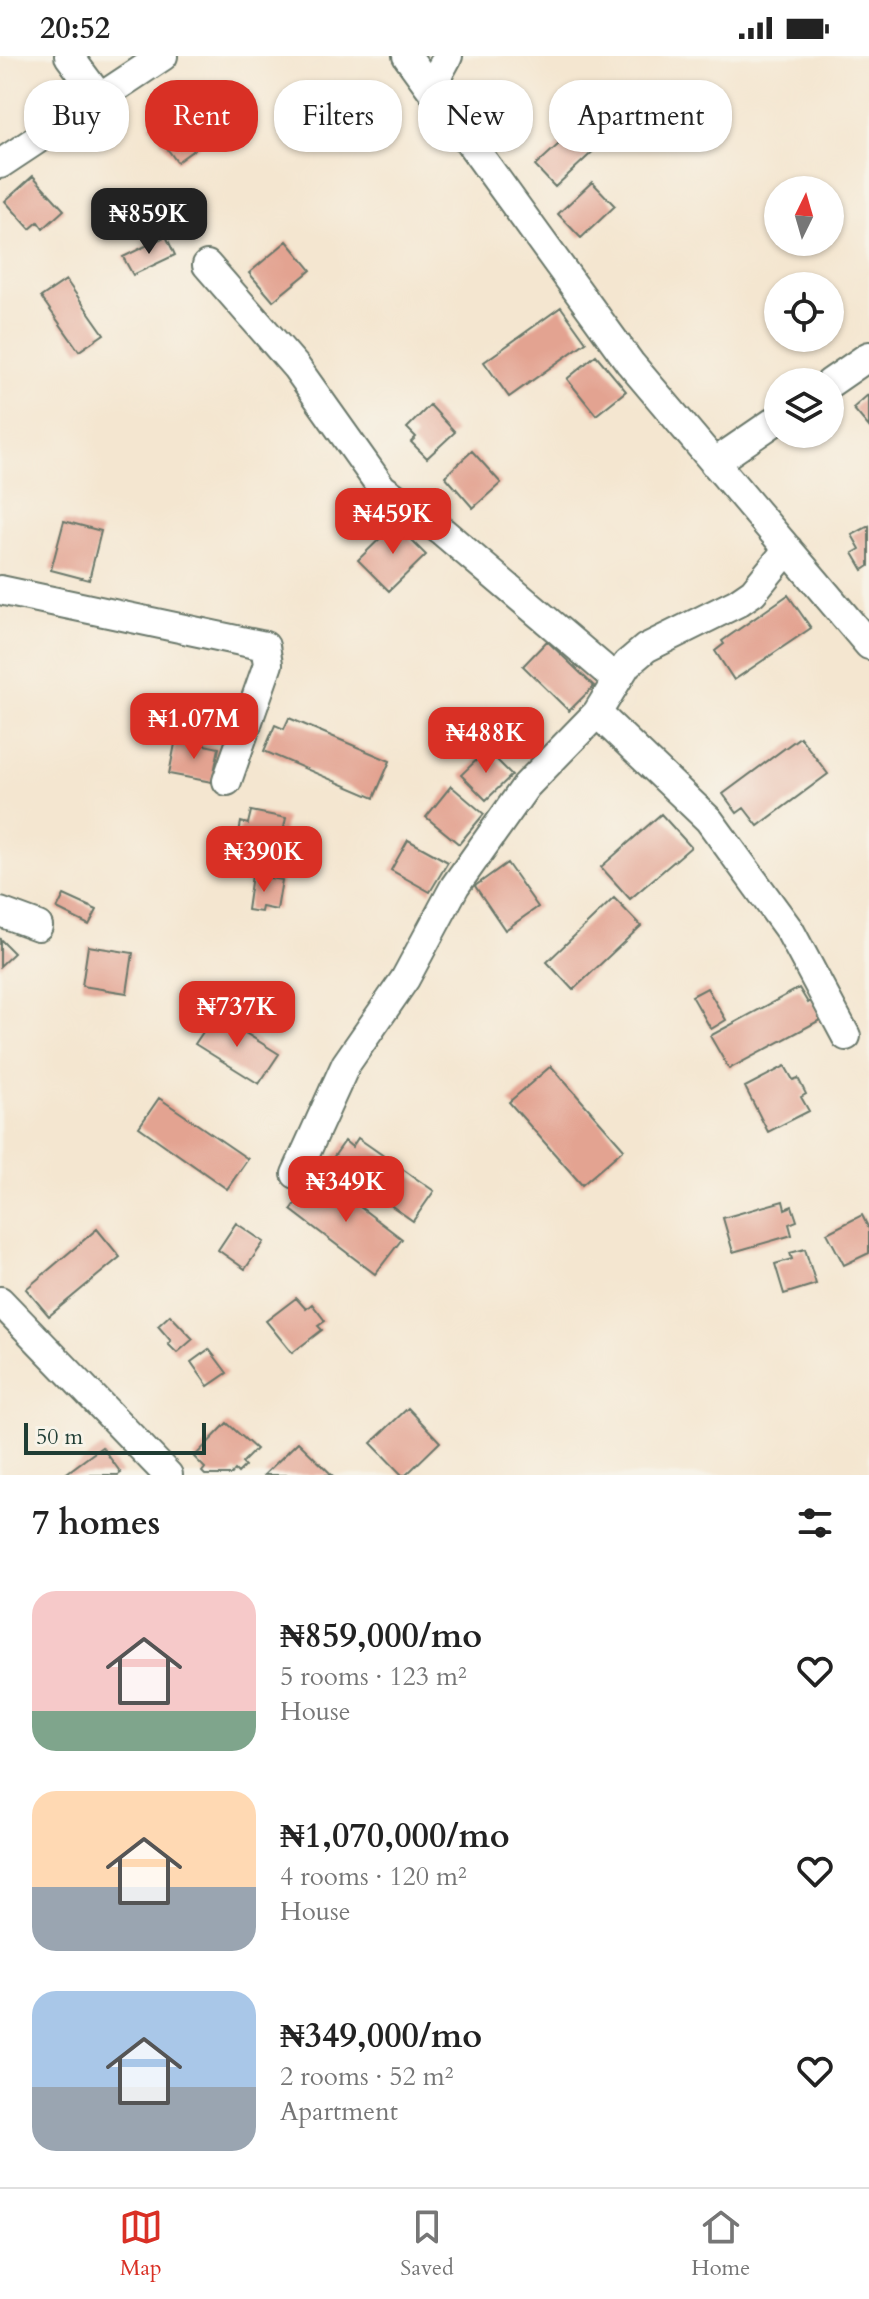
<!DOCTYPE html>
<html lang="en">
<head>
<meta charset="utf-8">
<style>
  body { margin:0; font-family:Cardo,serif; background:#f2f2f2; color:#222; height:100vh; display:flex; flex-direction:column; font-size:30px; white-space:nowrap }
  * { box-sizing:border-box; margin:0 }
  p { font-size:26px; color:#767676 }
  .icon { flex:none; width:44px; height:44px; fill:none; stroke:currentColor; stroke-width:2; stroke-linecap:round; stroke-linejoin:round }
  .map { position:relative; height:1419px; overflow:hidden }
  .panel { display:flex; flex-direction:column; background:#fff; flex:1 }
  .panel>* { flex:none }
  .top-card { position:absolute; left:24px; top:24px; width:822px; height:72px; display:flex; gap:16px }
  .needle { width:52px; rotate:5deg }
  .buttons { position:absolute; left:764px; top:120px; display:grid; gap:16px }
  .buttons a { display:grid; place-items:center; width:80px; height:80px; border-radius:50%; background:#fff; box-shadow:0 2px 6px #0004; font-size:40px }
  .scale { position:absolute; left:24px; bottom:20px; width:182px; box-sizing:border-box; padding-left:8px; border:4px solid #1f3d34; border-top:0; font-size:22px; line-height:28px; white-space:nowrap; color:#1f3d34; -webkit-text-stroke:6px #f7f3e8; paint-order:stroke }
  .price { position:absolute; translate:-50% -68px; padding:0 18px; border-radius:16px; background:#d93025; color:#fff; font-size:26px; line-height:52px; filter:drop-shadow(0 2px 4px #0008) }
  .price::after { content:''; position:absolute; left:50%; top:48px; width:24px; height:18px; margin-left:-12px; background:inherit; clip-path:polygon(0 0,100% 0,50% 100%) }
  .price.active { background:#222; color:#fff }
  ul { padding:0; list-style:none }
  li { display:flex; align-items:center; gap:24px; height:200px; padding:0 32px }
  li span { display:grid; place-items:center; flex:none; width:224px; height:160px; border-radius:24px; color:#555 }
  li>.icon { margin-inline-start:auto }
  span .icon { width:96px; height:96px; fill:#fffc; stroke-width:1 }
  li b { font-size:34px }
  h2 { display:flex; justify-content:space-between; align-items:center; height:96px; padding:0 32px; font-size:34px }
  .tag { padding:0 28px; border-radius:32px; background:#fff; box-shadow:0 2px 6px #0004; font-size:28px; line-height:72px }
  .tag.active { background:#d93025; color:#fff }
  .status { display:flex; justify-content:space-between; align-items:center; height:56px; padding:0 40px; background:#fff; direction:ltr }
  .status svg { height:22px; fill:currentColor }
  .dock { display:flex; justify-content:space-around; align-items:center; height:112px; border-top:2px solid #e0e0e0; background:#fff; font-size:22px; color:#767676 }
  .dock a { display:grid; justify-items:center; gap:4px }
  .dock .active { color:#d93025 }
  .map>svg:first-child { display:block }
</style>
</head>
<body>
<div class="status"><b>20:52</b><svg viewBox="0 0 49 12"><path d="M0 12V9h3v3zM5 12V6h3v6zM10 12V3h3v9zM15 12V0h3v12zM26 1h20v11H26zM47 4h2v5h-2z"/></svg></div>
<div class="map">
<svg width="869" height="1419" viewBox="0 0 869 1419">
  <rect width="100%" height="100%" fill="#f7f3e8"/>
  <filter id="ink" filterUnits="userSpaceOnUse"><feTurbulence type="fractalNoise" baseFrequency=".0125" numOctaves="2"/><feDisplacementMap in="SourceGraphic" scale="16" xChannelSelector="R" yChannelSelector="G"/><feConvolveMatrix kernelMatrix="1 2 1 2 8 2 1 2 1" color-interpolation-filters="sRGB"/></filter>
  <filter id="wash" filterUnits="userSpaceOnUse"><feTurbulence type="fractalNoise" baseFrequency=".006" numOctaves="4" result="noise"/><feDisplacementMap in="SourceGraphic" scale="32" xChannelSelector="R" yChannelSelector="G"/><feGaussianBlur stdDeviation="1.8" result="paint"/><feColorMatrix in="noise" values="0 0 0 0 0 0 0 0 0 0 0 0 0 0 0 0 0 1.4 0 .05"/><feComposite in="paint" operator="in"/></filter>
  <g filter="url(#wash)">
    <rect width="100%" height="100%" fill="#f4e6d0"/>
    <g id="blocks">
      <path fill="#e3a391" d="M166,45l6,8 11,-8 27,37 -33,24 -27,-37 7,-5 -6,-8z
        M597,53l19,21 -61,57 -20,-21z
        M33,120l31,34 -21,19 -5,-7 -8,7 -25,-28z
        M592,126l23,24 -34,32 -23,-24z
        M166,180l9,19 -42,20 -10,-18z
        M287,185l24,29 -38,31 -24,-28z
        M66,224l38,54 -25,17 -38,-54z
        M561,251l25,35 -77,55 -25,-35z
        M596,299l30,36 -30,24 -29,-36z
        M869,338v33l-16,-19z
        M430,349l25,27 -28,26 -16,-16 5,-5 -9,-9z
        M472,395l29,32 -28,25 -28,-32z
        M399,464l15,15 -4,4 16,16 -37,36 -31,-31z
        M64,465l37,10 -12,49 -38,-10z
        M869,470v40l-6,4 -10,-17 7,-4 -8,-14z
        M788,539l23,33 -77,52 -19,-29 9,-7 -2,-3z
        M547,585l47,45 -25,25 -46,-45z
        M289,662l101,43 -16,37 -110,-47 11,-26 9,4z
        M800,681l28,37 -70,52 -14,-18 -7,5 -14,-19z
        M176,683l43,9 -7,34 -43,-8z
        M487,694l25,25 -26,25 -25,-25z
        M451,730l33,28 -25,30 -33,-27z
        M251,755l35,7 -9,42 -35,-7 2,-9 -7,-1 4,-21 7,2z
        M661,758l30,33 -61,52 -29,-32z
        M408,784l40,22 -18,30 -39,-22z
        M507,807l31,44 -33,23 -30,-44z
        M252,819l30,5 -5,30 -15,-3 -1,5 -14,-2z
        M64,839l33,15 -8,15 -32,-16z
        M614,842l27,28 -68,64 -26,-28z
        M0,883l14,14 -14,13z
        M88,890l45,7 -6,40 -45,-7z
        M707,932l19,32 -15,9 -19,-33z
        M799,932l9,15 4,-3 10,19 -93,50 -19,-33z
        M215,958l64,40 -20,30 -64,-40z
        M551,1010l73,83 -42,36 -73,-83z
        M785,1010l8,14 5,-2 8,16 -5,3 8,14 -41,21 -23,-45z
        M159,1042l89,61 -21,30 -88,-62z
        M358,1082l76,53 -21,30 -83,-59 15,-21 7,6z
        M318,1119l84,64 -27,35 -84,-64z
        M783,1145l2,8 7,-3 5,15 -8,3 3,11 -59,17 -10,-34z
        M862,1159l7,14v24l-25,12 -17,-32z
        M236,1167l28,19 -19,27 -27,-19z
        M97,1173l23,28 -71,59 -23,-27z
        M805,1193l11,35 -32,10 -9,-30 17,-5 -2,-6z
        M296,1242l10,11 6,-5 13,17 -7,5 4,4 -30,23 -26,-32z
        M170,1259l23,24 -16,14 -9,-9 3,-3 -13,-15z
        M209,1293l18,24 -19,13 -17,-24z
        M408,1352l32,34 -34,33h-4l-31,-32z
        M227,1367l29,26 -14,14 3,3 -7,7 -3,-3 -4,5h-26l-3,-3 3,-4 -11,-11z
        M298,1386l34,33h-68z
        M102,1391l19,26 -3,2h-54z"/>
    </g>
  </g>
  <g filter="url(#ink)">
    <use href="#blocks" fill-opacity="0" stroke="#6a786b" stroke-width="2"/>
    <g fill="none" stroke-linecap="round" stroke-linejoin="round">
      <defs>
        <path id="minor" d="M69,0l31,42
          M407,0l223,307 239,282
          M431,31l17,-31
          M0,108l163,-108
          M207,209l89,102 86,121 61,44 174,148
          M830,327l39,-27
          M714,407l64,-44
          M788,493l-35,43 -16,11 -91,45 -19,16 -30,49 112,107 81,111 56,105
          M0,534l265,56 3,18 -41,117
          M0,856l38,14
          M296,1118l50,-110 59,-85 50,-93 71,-100 71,-73
          M0,1245l168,174"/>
      </defs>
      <use href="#minor" stroke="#6a786b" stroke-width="32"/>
      <use href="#minor" stroke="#fff" stroke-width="28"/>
    </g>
  </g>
</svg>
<div class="buttons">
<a><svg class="needle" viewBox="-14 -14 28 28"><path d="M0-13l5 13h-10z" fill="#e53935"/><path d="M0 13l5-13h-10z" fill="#767676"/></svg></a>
<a><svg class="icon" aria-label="locate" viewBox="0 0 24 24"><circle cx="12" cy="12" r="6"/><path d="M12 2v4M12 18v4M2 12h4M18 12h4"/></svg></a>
<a><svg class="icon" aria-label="layers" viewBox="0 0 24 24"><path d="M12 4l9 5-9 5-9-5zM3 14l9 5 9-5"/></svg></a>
</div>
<div class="scale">50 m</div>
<b class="price active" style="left:149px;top:200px">₦859K</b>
<b class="price" style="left:393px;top:500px">₦459K</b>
<b class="price" style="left:194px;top:705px">₦1.07M</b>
<b class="price" style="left:486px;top:719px">₦488K</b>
<b class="price" style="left:264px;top:838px">₦390K</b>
<b class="price" style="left:237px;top:993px">₦737K</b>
<b class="price" style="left:346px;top:1168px">₦349K</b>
<div class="top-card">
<a class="tag">Buy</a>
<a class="tag active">Rent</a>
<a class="tag">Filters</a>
<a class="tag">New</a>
<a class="tag">Apartment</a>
</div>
</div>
<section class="panel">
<h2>7 homes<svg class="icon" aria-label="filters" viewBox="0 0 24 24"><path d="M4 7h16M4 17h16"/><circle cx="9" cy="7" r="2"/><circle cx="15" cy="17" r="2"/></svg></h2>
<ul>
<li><span style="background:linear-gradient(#f6c9c9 75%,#7fa58c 0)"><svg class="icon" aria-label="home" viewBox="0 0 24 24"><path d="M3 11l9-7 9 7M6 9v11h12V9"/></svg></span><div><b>₦859,000/mo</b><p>5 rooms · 123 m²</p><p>House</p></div><svg class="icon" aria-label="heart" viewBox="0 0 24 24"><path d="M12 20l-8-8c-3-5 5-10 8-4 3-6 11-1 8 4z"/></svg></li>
<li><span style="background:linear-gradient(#ffd9b3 60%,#9aa5b1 0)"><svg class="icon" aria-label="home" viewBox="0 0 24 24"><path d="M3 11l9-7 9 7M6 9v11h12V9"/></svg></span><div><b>₦1,070,000/mo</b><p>4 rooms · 120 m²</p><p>House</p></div><svg class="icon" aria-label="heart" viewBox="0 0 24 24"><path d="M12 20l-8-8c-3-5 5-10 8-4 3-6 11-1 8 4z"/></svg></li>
<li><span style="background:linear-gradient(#a9c7e8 60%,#9aa5b1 0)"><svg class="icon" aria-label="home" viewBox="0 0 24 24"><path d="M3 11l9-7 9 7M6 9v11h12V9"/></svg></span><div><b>₦349,000/mo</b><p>2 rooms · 52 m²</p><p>Apartment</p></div><svg class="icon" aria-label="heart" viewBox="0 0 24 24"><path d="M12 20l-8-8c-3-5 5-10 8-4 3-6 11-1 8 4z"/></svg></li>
</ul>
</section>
<nav class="dock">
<a class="active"><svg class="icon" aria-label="map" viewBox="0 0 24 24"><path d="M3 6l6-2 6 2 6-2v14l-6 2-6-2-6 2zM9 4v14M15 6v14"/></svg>Map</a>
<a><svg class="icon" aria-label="saved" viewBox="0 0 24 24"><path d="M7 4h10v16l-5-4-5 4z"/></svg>Saved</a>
<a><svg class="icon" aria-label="home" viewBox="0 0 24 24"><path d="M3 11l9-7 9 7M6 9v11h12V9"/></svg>Home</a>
</nav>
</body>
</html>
